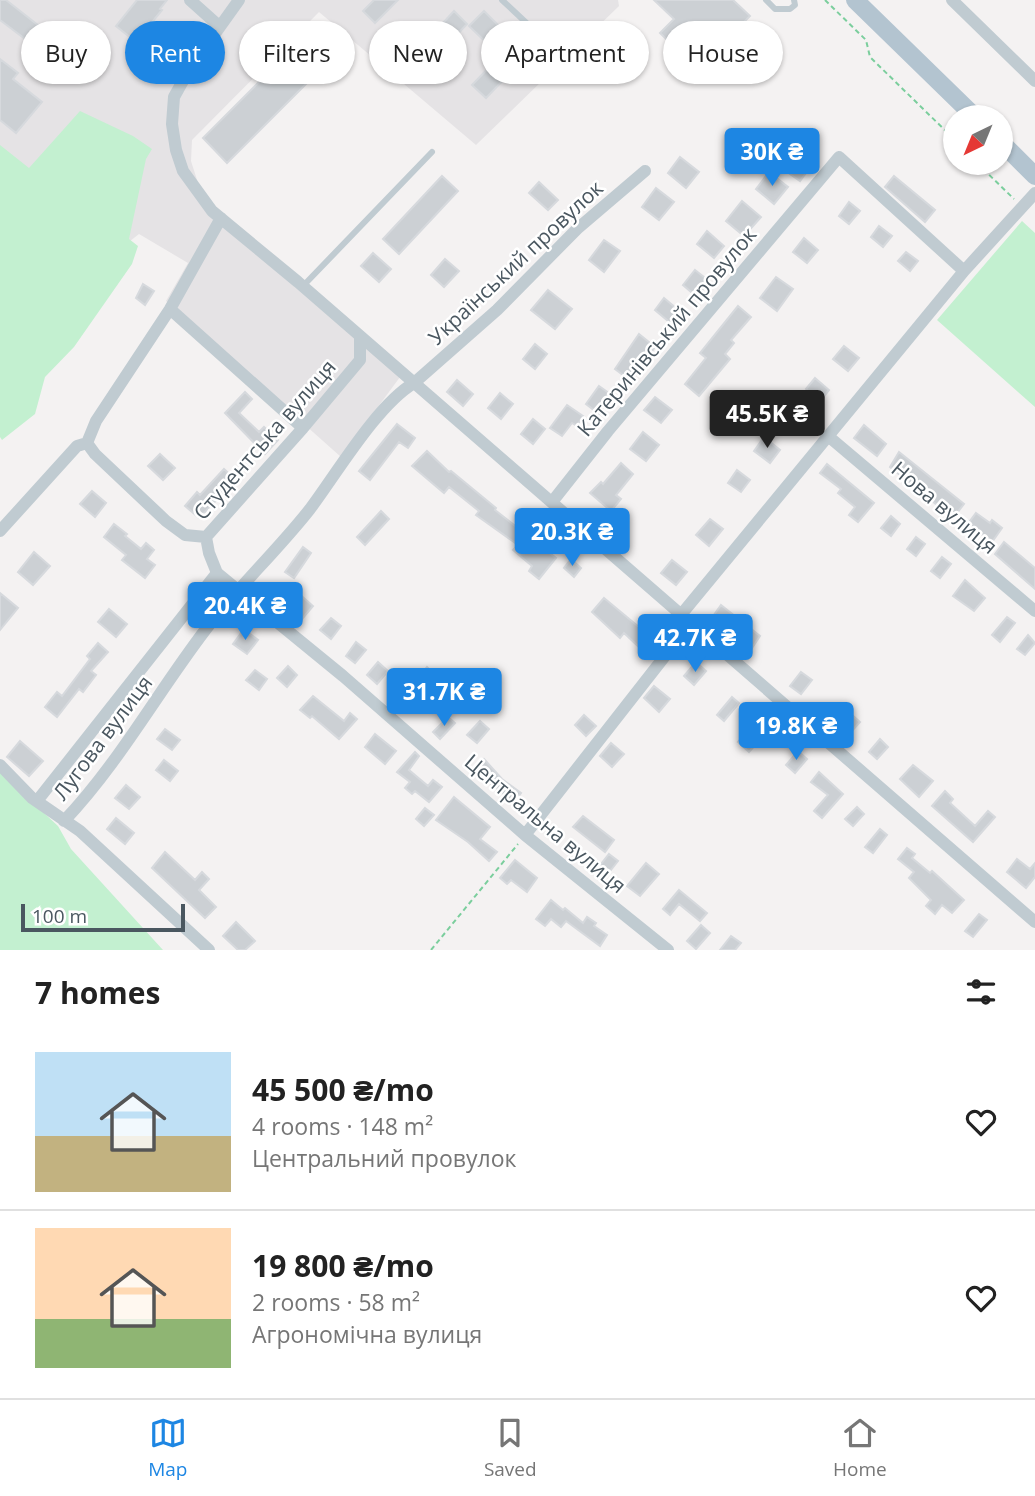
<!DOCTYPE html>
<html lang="en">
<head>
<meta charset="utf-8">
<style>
  body { margin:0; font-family:"Open Sans",sans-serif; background:#f2f2f2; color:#222; height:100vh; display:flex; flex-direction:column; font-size:26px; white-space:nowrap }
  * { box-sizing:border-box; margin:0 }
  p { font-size:23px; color:#767676 }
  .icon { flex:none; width:38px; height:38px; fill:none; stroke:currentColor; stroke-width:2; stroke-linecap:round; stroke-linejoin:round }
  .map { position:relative; height:950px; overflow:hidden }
  .drawer { display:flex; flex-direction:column; background:#fff; flex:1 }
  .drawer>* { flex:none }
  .hud { position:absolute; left:21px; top:21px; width:994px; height:63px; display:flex; gap:14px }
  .needle { width:46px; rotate:223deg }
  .tools { position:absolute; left:943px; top:105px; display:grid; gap:14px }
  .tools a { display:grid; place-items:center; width:70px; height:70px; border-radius:50%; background:#fff; box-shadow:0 2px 5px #0004; font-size:35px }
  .scale { position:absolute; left:21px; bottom:18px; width:164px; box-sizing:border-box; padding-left:7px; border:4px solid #4a5760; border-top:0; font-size:19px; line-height:24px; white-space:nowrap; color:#4a5760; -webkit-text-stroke:5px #fff; paint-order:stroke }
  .price { position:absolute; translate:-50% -60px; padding:0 16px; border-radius:7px; background:#1d86e3; color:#fff; font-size:23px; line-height:46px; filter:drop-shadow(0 2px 4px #0008) }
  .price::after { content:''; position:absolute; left:50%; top:42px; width:21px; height:16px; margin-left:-10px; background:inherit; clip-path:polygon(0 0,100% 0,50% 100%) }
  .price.current { background:#222; color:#fff }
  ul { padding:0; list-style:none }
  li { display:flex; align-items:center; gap:21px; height:175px; padding:0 35px }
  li+li { border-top:2px solid #e0e0e0 }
  li span { display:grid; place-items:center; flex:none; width:196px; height:140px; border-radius:0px; color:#555 }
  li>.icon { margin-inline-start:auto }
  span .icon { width:84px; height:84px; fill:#fffc; stroke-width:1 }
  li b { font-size:30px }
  h2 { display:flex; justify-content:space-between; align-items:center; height:84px; padding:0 35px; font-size:30px }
  .pill { padding:0 24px; border-radius:32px; background:#fff; box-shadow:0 2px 5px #0004; font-size:24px; line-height:63px }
  .pill.current { background:#1d86e3; color:#fff }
  .dock { display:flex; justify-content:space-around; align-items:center; height:98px; border-top:2px solid #e0e0e0; background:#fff; font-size:19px; color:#767676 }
  .dock a { display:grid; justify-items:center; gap:4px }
  .dock .current { color:#1d86e3 }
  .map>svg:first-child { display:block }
</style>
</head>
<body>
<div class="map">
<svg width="1035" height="950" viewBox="0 0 1035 950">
  <rect width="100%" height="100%" fill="#f4f2f2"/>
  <path fill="#e5e3e5" d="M0,0h618l1,6 -143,139 -157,-133 -127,128 -1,21 15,47 194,169 -59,80 -175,-156 22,-38 -49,-29 -61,48 -78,105z"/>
  <path fill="#c3f0d0" d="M80,111l53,25 19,13 -6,10 -17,80 9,7 -6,18 -58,83 -29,30 -10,37 -33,26 -2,-3v-292l29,23z
    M1022,221l13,12v174l-98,-87z
    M0,772l58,54 13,23 92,101h-163z"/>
  <path fill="#ccd0d4" stroke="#d6d9dd" stroke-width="2" d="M0,0h6l42,33 -11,15 -37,-28z
    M137,0h30l-7,9 2,1 -26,32 -20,-16z
    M374,0h24l-23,23 -12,-12z
    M654,0h79l17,16 -53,53 -37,-36 14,-14z
    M454,11l13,13 -26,28 -13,-13z
    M484,11l28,28 -15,14 -28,-27z
    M307,34l25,24 -105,105 -24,-25z
    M500,56l14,13 -28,29 -14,-13z
    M0,59l18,14 -5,6 29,23 -26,31 -16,-13z
    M680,157l19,15 -13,16 -18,-15z
    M800,159l11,7 -11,15 -10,-7z
    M769,172l19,15 -14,17 -18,-15z
    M442,176l16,15 -59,63 -16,-15z
    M894,176l41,34 -10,12 -40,-35z
    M539,182l19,18 -10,10 -19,-17z
    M656,188l18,14 -15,18 -17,-13z
    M742,201l19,16 -17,19 -18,-15z
    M849,202l11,9 -11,13 -10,-8z
    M879,226l13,10 -9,11 -12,-10z
    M707,231l17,15 -10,12 -17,-14z
    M804,238l14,12 -11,13 -14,-11z
    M604,240l16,11 -16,21 -15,-12z
    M906,252l12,9 -8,10 -12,-10z
    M373,253l18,16 -12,13 -18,-16z
    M445,259l14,12 -15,16 -13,-12z
    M695,270l14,11 -12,16 -14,-12z
    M776,277l17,12 -16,22 -17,-13z
    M143,284l11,7 -9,14 -9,-7z
    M548,290l24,19 -17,20 -24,-19z
    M664,298l19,16 -9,12 -19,-16z
    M738,306l13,11 -20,23 3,3 -9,11 5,5 -31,37 -14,-12 21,-26 -6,-5z
    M639,334l16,13 -24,34 -16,-12z
    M535,344l12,10 -12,15 -12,-10z
    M844,346l15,12 -11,13 -15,-12z
    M815,378l14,12 -9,11 -14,-12z
    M457,380l16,14 -10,12 -16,-14z
    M599,386l14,10 -14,18 -13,-10z
    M245,392l7,7 -13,14 20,19 5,-5 14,13 -13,14 -40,-41z
    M500,393l13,11 -12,15 -13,-11z
    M655,397l17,13 -11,13 -17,-13z
    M798,397l7,6 -9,11 9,8 -9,11 -16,-14z
    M567,405l16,11 -6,10 -5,-3 -10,13 -12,-8z
    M533,419l12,10 -12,15 -12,-10z
    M397,424l18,14 -7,10 -9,-6 -29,38 -11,-9z
    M864,425l22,19 -9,12 -23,-18z
    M643,432l16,13 -13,16 -16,-12z
    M764,437l16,13 -10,13 -16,-12z
    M427,451l22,21 2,-1 45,37 -1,2 61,48 -17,21 -10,-8 3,-5 -19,-16 5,-5 -42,-30 3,-4 -30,-24 -5,6 -32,-27z
    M899,452l65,52 -11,14 -63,-51z
    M160,454l15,14 -12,12 -15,-14z
    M621,463l12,11 -17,21 5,4 -10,12 -21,-18 11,-11 2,2z
    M827,464l47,39 -16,19 -9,-7 6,-8 -17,-14 3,-4 -21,-16z
    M224,469l12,11 -37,38 -14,-12 12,-14 3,3z
    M737,470l13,10 -9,12 -13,-9z
    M92,491l14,12 -11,14 -15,-13z
    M381,511l8,8 -24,26 -8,-8z
    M976,513l14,10 2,-3 10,8 -10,14 -15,-11 -4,4 -9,-6z
    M891,516l9,8 -9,12 -10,-8z
    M710,519l13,10 -14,17 -13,-11z
    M114,524l13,10 -2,2 16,13 5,-6 8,7 -7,9 8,6 -10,13 -23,-18 4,-5 -22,-18z
    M916,537l9,7 -9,12 -9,-7z
    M1004,542l31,26v21l-40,-35z
    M303,547l8,6 -17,25 -9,-6z
    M34,552l16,14 -17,19 -15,-13z
    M942,557l9,7 -11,14 -9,-7z
    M571,559l10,9 -7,9 -10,-9z
    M672,560l15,12 -11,13 -15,-12z
    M965,580l20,18 -11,13 -21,-15z
    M289,585l24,21 -11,13 -10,-8 5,-6 -15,-11z
    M0,593l18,15 -18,22z
    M604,598l47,39 -11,11 -16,-15 -4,5 -28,-26z
    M721,605l39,31 -10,15 -39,-32z
    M109,609l18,15 -11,13 -18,-15z
    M1007,617l8,6 -15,19 -8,-7z
    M331,618l10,8 -10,13 -11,-9z
    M244,629l14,11 -11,14 -14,-10z
    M1028,635l7,8 -10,12 -8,-6z
    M356,642l10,8 -11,13 -9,-7z
    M98,643l10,9 -17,19 5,4 -13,17 -4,-3 -22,28 -12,-10 12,-15 5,4 28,-37 -3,-3z
    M378,662l10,9 -11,13 -10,-9z
    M696,662l10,9 -12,14 -10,-9z
    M288,666l9,9 -10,12 -10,-9z
    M427,667l7,7 -14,17 -7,-6z
    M255,670l12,9 -8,11 -13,-10z
    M801,672l11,8 -11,14 -11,-8z
    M654,686l16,13 -11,13 -15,-14z
    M313,696l31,25 6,-8 7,6 -18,20 -27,-23 -2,2 -10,-8z
    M732,697l7,6 -15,18 -7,-6z
    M851,714l9,8 -11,12 -9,-8z
    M584,715l12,11 -10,10 -11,-11z
    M448,717l7,6 -15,16 -7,-7z
    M758,718l12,10 -21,24 -11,-10z
    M480,721l9,8 -12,14 -10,-8z
    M165,729l15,11 -8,10 -15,-11z
    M375,734l21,17 -11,13 -20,-17z
    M880,739l8,8 -11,12 -8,-7z
    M20,741l23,20 -14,15 -22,-19z
    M611,743l13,11 -12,13 -12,-11z
    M798,751l9,8 -12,14 -9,-8z
    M415,752l4,4 -10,14 19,16 5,-6 9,7 -13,15 -14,-11 -3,3 -7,-6 5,-6 -13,-10z
    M484,759l18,20 19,14 -9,12 -8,-7 2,-2 -31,-25z
    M164,760l14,11 -8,10 -14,-11z
    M913,765l20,16 -14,16 -19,-18z
    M819,772l24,22 -21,24 -8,-7 14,-16 -17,-13z
    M126,785l14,12 -11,12 -14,-11z
    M945,791l8,8 -3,4 25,23 13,-15 7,6 -22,25 -41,-36z
    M454,797l36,30 -10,12 17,13 -8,9 -21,-19 -32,-22z
    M857,807l7,7 -11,12 -8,-7z
    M425,808l9,7 -10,11 -8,-7z
    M583,816l31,24 -9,12 -32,-25z
    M116,818l18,15 -9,11 -18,-15z
    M880,829l7,6 -14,18 -8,-6z
    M907,848l8,6 -3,4 18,15 2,-2 32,29 -12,13 -10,-8 -7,9 -9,-8 5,-6 -22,-22 5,-6 -16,-13z
    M165,852l30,28 7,-8 7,7 -10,11 17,17 -11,11 -53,-50z
    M609,854l9,7 -12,15 -9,-7z
    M1017,859l13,10 5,-6v14l-9,11 -19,-16z
    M515,860l22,18 -10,14 -16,-12 -4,4 -7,-6z
    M646,863l13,11 -19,22 -13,-10z
    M679,890l28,23 -7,8 -21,-17 -9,11 -7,-6z
    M551,900l12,10 2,-2 18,15 4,-6 9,6 -2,3 13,9 -7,11 -34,-25 -5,6 -10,-8 -6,7 -9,-7z
    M979,914l8,6 -14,17 -8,-6z
    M236,922l19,19 -10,9h-7l-15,-14z
    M701,925l9,8 -14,16 -9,-8z
    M731,936l10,7 -6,7h-15z"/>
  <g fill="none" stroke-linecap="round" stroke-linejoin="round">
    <path stroke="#7bce9d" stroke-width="2" stroke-dasharray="5 3.5" stroke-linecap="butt" d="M825,0l41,40 4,17 86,84
      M977,163l37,36
      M431,950l87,-106"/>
    <path stroke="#c0cbd1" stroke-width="6" d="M502,0l48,45
      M766,0l9,9h15l5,-4 -1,-5
      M303,286l129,-134"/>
    <path stroke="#c0cbd1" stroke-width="12" d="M190,0l29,26
      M239,0l-50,70 -15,27 -2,27 4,26 7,21 29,40 86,71 737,640
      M952,0l83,81
      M170,309l133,119
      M828,436l207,175
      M552,502l56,-71 231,-274 125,114
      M0,531l77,-85 10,-3
      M206,537l-21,-2 -19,-14 -71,-67 -8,-11 9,-22 74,-112 51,-91
      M217,573l126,103 182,159 143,115
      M680,616l284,-345 71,-78
      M0,765l32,33 48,33 129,119
      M37,801l180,-228 -8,-20 -3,-16 97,-109 57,-68v-23
      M64,821c55,-58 93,-128 142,-192 32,-42 71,-78 104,-120 27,-36 67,-104 104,-126l83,-73 80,-81 68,-58
      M525,835l165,-211"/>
    <path stroke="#b3c4d0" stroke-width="18" d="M855,0l120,117
      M1001,142l34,34"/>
  </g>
  <g text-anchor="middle" stroke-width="5" stroke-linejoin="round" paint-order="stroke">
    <g font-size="21" fill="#4a5760" stroke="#fff">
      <text transform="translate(516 263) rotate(-43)" y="7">Український провулок</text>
      <text transform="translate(667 332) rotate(-50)" y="7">Катеринівський провулок</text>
      <text transform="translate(265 440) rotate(-49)" y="7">Студентська вулиця</text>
      <text transform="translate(944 508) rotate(40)" y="7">Нова вулиця</text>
      <text transform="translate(103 738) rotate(-53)" y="7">Лугова вулиця</text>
      <text transform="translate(545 824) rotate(40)" y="7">Центральна вулиця</text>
    </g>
  </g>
</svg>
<div class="tools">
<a><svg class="needle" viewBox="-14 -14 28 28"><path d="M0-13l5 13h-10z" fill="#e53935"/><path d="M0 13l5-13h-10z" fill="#767676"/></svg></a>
</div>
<div class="scale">100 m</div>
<b class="price" style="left:772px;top:188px">30K ₴</b>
<b class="price current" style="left:767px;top:450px">45.5K ₴</b>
<b class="price" style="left:572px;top:568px">20.3K ₴</b>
<b class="price" style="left:245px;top:642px">20.4K ₴</b>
<b class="price" style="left:695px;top:674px">42.7K ₴</b>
<b class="price" style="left:444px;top:728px">31.7K ₴</b>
<b class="price" style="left:796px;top:762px">19.8K ₴</b>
<div class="hud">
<a class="pill">Buy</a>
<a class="pill current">Rent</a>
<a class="pill">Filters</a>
<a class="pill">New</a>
<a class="pill">Apartment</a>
<a class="pill">House</a>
</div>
</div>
<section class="drawer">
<h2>7 homes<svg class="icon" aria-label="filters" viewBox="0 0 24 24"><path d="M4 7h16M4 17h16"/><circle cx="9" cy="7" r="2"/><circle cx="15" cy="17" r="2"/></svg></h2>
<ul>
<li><span style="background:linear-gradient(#bfe0f5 60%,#c2b280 0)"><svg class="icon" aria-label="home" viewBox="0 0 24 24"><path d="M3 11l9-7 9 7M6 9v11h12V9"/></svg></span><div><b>45 500 ₴/mo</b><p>4 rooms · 148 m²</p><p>Центральний провулок</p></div><svg class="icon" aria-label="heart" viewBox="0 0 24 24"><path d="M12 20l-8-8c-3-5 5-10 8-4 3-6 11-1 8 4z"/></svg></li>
<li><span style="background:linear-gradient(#ffd9b3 65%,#8fb573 0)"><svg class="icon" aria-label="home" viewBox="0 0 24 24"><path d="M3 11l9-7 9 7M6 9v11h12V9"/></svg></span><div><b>19 800 ₴/mo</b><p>2 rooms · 58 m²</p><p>Агрономічна вулиця</p></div><svg class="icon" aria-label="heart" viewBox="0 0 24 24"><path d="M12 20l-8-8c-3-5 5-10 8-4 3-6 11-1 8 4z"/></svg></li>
</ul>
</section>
<nav class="dock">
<a class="current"><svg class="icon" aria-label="map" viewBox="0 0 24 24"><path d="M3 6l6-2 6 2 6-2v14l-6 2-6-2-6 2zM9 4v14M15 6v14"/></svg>Map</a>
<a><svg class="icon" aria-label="saved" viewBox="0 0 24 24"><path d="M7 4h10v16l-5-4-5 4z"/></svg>Saved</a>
<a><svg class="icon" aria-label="home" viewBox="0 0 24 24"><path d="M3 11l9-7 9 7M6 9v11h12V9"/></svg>Home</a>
</nav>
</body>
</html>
